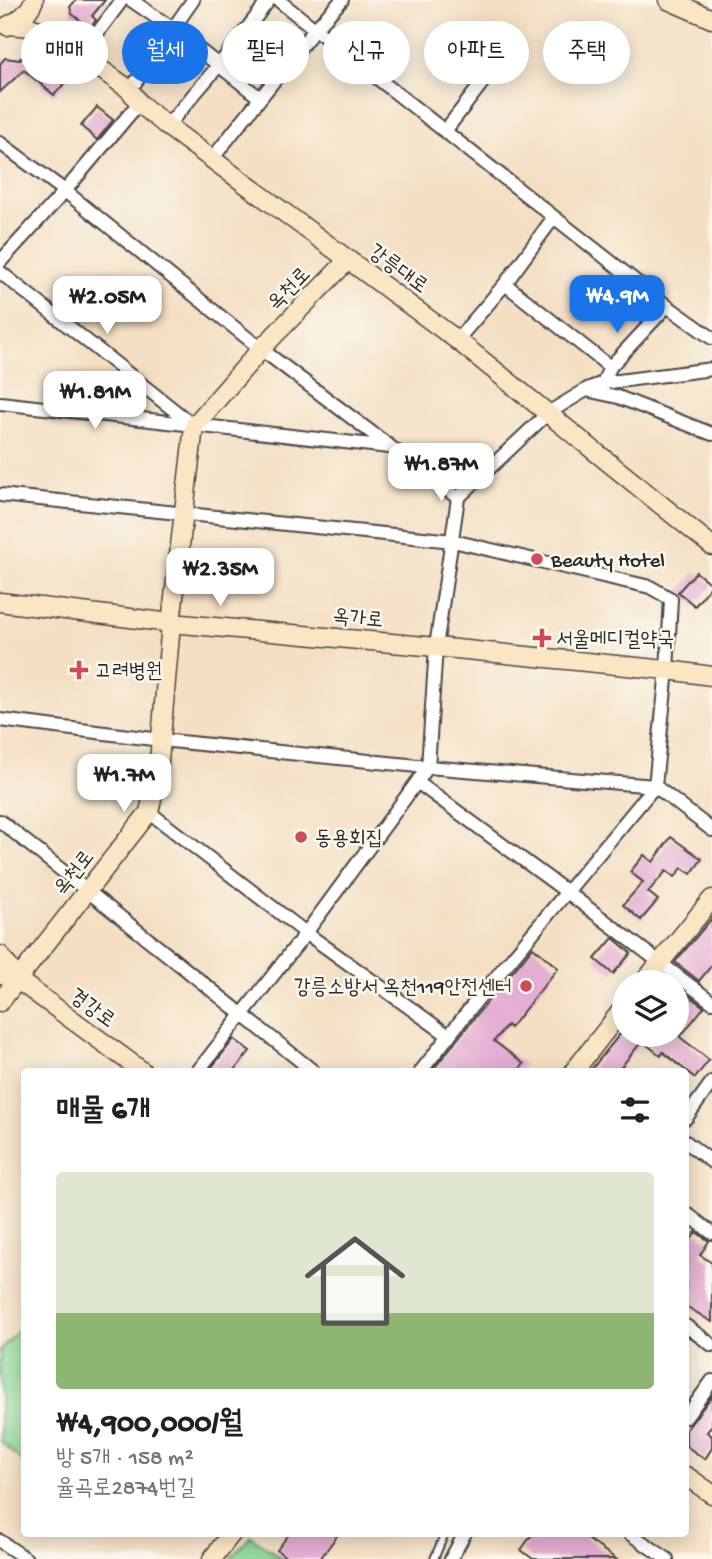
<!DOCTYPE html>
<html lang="ko">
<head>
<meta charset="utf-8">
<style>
  body { margin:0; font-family:"Gochi Hand","Poor Story",sans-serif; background:#f2f2f2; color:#202124; height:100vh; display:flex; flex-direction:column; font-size:26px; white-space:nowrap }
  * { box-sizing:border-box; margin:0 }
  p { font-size:23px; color:#757577 }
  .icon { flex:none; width:38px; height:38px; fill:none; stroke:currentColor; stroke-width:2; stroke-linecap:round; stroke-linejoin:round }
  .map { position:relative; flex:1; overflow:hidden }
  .drawer { position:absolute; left:21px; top:1068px; width:668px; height:469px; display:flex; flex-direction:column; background:#fff; border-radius:7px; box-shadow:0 4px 18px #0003 }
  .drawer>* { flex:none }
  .hud { position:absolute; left:21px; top:21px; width:670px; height:63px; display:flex; gap:14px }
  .tools { position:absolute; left:612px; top:970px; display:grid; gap:14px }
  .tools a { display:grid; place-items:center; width:77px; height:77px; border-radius:50%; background:#fff; box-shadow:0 4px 18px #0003; font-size:35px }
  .price { position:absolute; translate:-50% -60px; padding:0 16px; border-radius:14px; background:#fff; color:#222; font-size:23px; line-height:46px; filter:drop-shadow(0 2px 4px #0008) }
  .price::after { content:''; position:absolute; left:50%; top:42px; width:21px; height:16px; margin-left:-10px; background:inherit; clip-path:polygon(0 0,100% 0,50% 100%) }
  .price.on { background:#1a73e8; color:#fff }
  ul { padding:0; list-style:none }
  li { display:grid; align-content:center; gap:14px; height:371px; padding:0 35px }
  li span { display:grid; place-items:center; height:217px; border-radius:7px; color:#555 }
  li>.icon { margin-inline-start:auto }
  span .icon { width:126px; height:126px; fill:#fffc; stroke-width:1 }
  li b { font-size:30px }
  h2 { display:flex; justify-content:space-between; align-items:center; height:84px; padding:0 35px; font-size:30px }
  .pill { padding:0 24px; border-radius:32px; background:#fff; box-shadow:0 4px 18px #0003; font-size:24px; line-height:63px }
  .pill.on { background:#1a73e8; color:#fff }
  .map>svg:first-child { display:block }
</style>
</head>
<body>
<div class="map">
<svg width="712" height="1559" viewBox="0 0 712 1559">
  <rect width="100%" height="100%" fill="#fbf7ec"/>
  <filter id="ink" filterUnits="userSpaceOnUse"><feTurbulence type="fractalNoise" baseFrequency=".0143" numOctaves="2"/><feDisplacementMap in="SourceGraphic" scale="14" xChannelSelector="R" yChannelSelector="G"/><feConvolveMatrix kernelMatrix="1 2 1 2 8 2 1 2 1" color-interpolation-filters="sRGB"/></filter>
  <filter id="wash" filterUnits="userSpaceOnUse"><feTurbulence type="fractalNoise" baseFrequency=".00686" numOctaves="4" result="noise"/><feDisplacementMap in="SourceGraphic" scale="28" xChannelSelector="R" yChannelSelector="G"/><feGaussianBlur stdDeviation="1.57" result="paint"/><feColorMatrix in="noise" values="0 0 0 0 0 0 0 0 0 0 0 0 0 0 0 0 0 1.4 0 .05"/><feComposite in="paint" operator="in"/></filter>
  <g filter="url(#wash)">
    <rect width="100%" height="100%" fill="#f4dfc3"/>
    <path fill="#86d594" stroke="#588060" stroke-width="2" d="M24,1324v139l-24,-22v-91z
      M251,1536l31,23h-52z"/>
    <g id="blocks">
      <path fill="#e4add3" d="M76,0h29l-13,16 4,4 -6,8 -18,-14 -2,-7z
        M5,58l15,2v-2l14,1 32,23 -12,13 -30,-25 -24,22v-28z
        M97,107l16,13 -16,20 -16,-14z
        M696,572l16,13 -17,21 -17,-14z
        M671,837l31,22 -11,15 -9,-6 -7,9 -9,-6 -18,21 10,8 -17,20 -18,-15 20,-23 -13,-10 14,-17 9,7z
        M712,918v47l-13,16 -24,-19z
        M613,938l18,15 -18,21 -18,-15z
        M533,947l25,21 -48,60 -3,-3 -13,16 30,23 -6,7h-86l48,-60z
        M677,987l27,20 -24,30 29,23 -14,18 -32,-26 -2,4 -19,-15 -24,30h-28l30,-37h57z
        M234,1039l16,12 -16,20h-25z
        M696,1232l13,9 -9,14 12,8v59l-26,-16v-59z
        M712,1396v29l-5,7 5,4v12l-7,11 -19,-13v-16z
        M290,1533h49l-19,26h-32l-11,-9z
        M533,1533h46l37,26h-83l-12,-9z"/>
    </g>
  </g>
  <g filter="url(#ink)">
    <use href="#blocks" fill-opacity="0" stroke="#494642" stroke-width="2"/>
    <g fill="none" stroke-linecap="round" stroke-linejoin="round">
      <defs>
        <path id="lane" d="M434,1559l11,-26"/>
        <path id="street" d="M131,0l42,29 87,69
          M278,0l389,306 45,32
          M81,55l41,-55
          M130,90l63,-90
          M167,126l52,-61 50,-65
          M445,131l57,-74
          M0,143l65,48 196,158 197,149
          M212,159l103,-130 27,-29
          M0,262l65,-71 74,-88
          M0,272l194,154
          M505,284l105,83
          M457,340l48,-56 49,-67
          M603,383l109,-14
          M587,389l16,-6 7,-16 57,-61
          M0,403l389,44
          M0,495l453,46 197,46 21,12 -4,71 -12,116 -178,214 -56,71
          M0,720l161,20 267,27 227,19 57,44
          M417,782l150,110 145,110
          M149,812l157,121 143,103
          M0,821l313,250
          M198,1071l108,-138 122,-166 8,-120 22,-149 90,-85 38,-23 32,7 94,37
          M686,1118l26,-36
          M686,1142l26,20
          M686,1213l26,20
          M686,1326l26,19
          M686,1417l26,-36
          M629,1533l38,26
          M0,1541l26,18
          M451,1559l14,-26"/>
        <path id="secondary" d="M668,0l44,19
          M10,25l20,2 23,8 77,55 9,13 28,23 290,214 255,206
          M7,26c12,-5 22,-13 27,-26
          M0,602l171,21 265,24 231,23 45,6
          M0,955l18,25
          M0,973l18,7 124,91
          M644,982l68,-83
          M0,1002l149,-190 9,-39 13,-150 23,-197 67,-77 87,-89
          M574,1071l51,-65
          M686,1476l26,18
          M212,1559l20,-26"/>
      </defs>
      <use href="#lane" stroke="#494642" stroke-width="10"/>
      <use href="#street" stroke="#494642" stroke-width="16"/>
      <use href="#secondary" stroke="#494642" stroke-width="21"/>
      <use href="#lane" stroke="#fff" stroke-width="6"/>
      <use href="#street" stroke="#fff" stroke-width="12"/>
      <use href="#secondary" stroke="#fbe6c4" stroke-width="18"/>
    </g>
  </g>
  <g fill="#d1495b" stroke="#fbf7ec" stroke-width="2.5">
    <circle cx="537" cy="559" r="7"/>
    <path d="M538.5 627.5h7v7h7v7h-7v7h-7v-7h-7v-7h7z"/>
    <path d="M75.5 659.5h7v7h7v7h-7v7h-7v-7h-7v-7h7z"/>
    <circle cx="301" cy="837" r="7"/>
    <circle cx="526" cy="986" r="7"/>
  </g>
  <g text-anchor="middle" stroke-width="5" stroke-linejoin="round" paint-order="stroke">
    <g font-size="21" fill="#2b2b2b" stroke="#fbf7ec">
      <text transform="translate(399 268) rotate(36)" y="7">강릉대로</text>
      <text transform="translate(288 288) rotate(-46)" y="7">옥천로</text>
      <text transform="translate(358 617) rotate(5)" y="7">옥가로</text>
      <text transform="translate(73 872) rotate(-52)" y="7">옥천로</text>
      <text transform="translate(93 1007) rotate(36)" y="7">경강로</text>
    </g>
    <g font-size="21" fill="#2b2b2b" stroke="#fbf7ec" text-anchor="start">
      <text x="551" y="566">Beauty Hotel</text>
      <text x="556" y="645">서울메디컬약국</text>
      <text x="95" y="677">고려병원</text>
      <text x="315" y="844">동용회집</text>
      <text x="512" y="993" text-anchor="end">강릉소방서 옥천119안전센터</text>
    </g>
  </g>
</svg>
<div class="tools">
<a><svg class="icon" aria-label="layers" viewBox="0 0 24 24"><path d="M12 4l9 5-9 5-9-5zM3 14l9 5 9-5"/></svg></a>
</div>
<b class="price on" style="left:617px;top:335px">₩4.9M</b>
<b class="price" style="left:107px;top:336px">₩2.05M</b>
<b class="price" style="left:95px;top:431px">₩1.81M</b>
<b class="price" style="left:441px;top:503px">₩1.87M</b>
<b class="price" style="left:220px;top:608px">₩2.35M</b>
<b class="price" style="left:124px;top:814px">₩1.7M</b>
<div class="hud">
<a class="pill">매매</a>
<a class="pill on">월세</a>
<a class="pill">필터</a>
<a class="pill">신규</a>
<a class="pill">아파트</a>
<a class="pill">주택</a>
</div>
<section class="drawer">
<h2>매물 6개<svg class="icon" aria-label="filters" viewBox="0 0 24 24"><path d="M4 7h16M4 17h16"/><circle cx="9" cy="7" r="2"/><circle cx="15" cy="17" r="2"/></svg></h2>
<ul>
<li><span style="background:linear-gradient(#dfe7d0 65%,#8fb573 0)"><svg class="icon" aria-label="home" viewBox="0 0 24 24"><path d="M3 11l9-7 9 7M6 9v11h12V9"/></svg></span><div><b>₩4,900,000/월</b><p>방 5개 · 158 m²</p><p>율곡로2874번길</p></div></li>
</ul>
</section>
</div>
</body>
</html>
